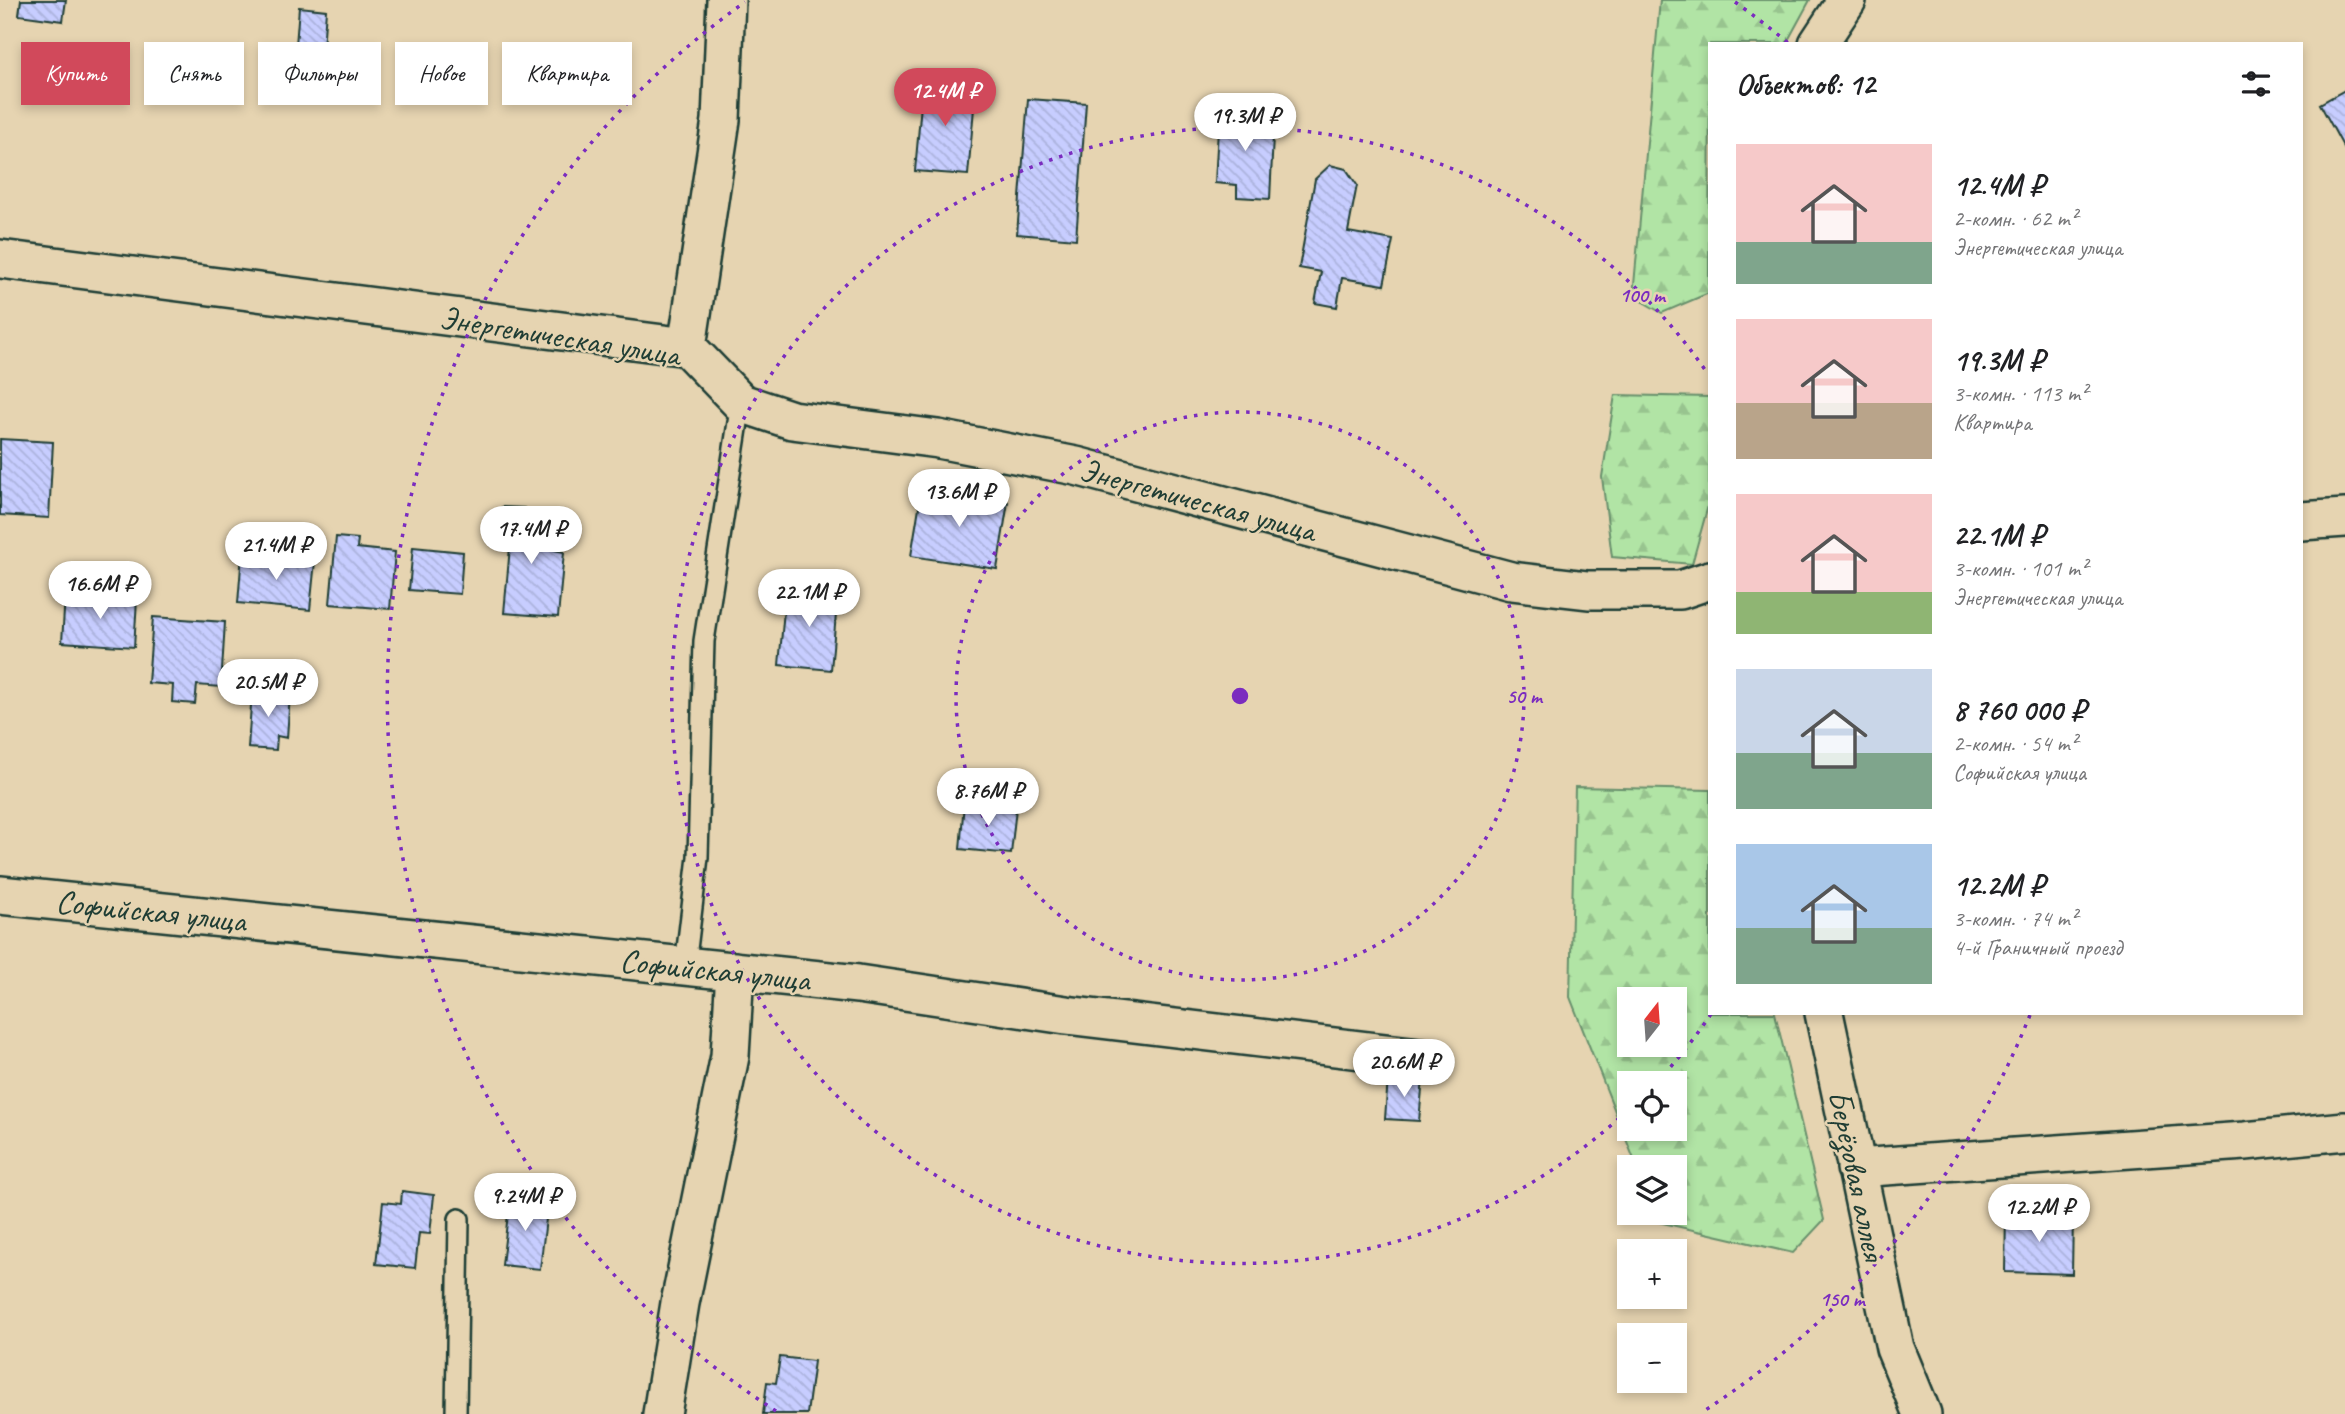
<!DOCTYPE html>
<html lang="ru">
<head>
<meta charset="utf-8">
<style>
  body { margin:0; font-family:Caveat,sans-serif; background:#f2f2f2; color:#202124; height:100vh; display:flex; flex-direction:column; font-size:26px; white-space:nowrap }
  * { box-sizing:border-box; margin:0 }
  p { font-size:23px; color:#757577 }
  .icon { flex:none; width:38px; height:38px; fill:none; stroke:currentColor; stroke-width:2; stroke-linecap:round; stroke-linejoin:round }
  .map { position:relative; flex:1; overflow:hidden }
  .drawer { position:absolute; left:1708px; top:42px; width:595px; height:973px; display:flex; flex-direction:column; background:#fff; border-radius:0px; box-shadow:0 4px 10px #0003 }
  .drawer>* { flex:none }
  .hud { position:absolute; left:21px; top:42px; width:665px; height:63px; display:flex; gap:14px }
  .needle { width:46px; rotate:17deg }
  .controls { position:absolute; left:1617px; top:987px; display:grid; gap:14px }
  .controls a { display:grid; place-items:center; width:70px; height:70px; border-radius:0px; background:#fff; box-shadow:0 4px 10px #0003; font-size:35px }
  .price { position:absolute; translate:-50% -60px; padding:0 16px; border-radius:24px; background:#fff; color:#222; font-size:23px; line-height:46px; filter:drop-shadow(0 2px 4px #0008) }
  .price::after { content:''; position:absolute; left:50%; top:42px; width:21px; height:16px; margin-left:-10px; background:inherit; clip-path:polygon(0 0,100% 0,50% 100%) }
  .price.active { background:#d1495b; color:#fff }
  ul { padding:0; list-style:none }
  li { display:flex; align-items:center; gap:21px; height:175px; padding:0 28px }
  li span { display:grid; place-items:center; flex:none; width:196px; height:140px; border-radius:0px; color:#555 }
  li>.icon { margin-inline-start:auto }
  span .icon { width:84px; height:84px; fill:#fffc; stroke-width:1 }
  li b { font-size:30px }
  h2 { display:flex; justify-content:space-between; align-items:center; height:84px; padding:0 28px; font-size:30px }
  .chip { padding:0 24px; border-radius:0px; background:#fff; box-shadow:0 4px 10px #0003; font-size:24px; line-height:63px }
  .chip.active { background:#d1495b; color:#fff }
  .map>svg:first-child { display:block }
</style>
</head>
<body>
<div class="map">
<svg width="2345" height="1414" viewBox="0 0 2345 1414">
  <defs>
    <pattern id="forest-firs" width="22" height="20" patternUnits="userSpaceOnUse" patternTransform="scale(1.75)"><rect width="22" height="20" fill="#b1e4a5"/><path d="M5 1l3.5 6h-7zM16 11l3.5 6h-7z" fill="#98c48f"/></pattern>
    <pattern id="building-back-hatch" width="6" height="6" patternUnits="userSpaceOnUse" patternTransform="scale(1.75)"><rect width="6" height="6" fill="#c7cdff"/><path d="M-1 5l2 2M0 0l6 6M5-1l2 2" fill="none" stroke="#aab1db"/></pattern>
  </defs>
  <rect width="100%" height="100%" fill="#e6d4b1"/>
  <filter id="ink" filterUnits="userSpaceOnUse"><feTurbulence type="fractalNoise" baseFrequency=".0143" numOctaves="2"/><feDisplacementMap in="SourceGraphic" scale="14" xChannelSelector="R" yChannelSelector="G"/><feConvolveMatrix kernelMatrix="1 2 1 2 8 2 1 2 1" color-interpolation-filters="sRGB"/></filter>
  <g filter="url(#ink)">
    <path fill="url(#forest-firs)" stroke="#68906c" stroke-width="2" fill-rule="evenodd" d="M1660,0h150l-24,44h-76l-1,249 -47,20 -29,-17z
      M1615,395l95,2 -1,105 -17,62 -80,-7 -10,-80z
      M1575,787l135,3v223h65l49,207 -31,33 -135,-31 -3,-9h20v-46h-38l-67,-170zM1629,999h46v46h-46zM1629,1083h46v46h-46z"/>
    <path fill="url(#building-back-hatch)" stroke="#1f3d34" stroke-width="2" d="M21,0h45l-3,21 -44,-6z
      M299,7l27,3 -5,63 -27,-2z
      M923,82l53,4 -8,89 -53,-4z
      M2345,90v60l-25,-46z
      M1028,99l58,4 -10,136 -59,-5z
      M1219,111l55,3 -4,85 -33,-2v-12l-22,-2z
      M1330,165l16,4 11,16 -9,47 45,8 -9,45 -42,-7 -5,29 -22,-4 6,-31 -22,-4 16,-89z
      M0,439l53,3 -4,76 -49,-3z
      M922,489l86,13 -11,67 -86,-13z
      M502,507l22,1 -1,15 32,3 -1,24 10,2 -6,65 -54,-4 6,-66 -11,-1z
      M336,537l22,2 -1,9 38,4 -5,57 -60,-5z
      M413,547l50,5 -3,42 -51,-4z
      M242,554l73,7 -5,49 -72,-7z
      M786,588l52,4 -7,78 -52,-5z
      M65,595l72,5 -3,47 -72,-5z
      M153,617l72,5 -4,65 -24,-2 -2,19 -23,-2 1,-17 -25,-2z
      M252,691l38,3 -3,44 -10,-2 -1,14 -28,-2z
      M964,803l52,5 -5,46 -51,-5z
      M1388,1077l35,2 -4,42 -34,-2z
      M402,1191l32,4 -4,39 -11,-1 -4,35 -39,-4 7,-62 18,2z
      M510,1197l38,5 -8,67 -38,-4z
      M2006,1214l67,1 -1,59 -67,-2z
      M780,1357l34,4 -7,53h-44l4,-32 9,1z"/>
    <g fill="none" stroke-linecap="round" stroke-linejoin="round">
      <defs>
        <path id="service" d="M685,966l13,-109 6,-216 37,-238
          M456,1414l3,-195"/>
        <path id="minor" d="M1818,44l29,-44
          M0,259l687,88 54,56 51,17 146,19 138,27 435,115 77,9h92l30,-10
          M687,347l34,-227 5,-120
          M2301,521l44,-3
          M0,895l858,89 208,31 362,43
          M1824,1013l71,335 27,66
          M1856,1168l389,-27 100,-10
          M662,1414l18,-111 50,-247 5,-85"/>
      </defs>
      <use href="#service" stroke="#1f3d34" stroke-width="24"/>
      <use href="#minor" stroke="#1f3d34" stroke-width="42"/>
      <use href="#service" stroke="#e6d4b1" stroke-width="19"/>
      <use href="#minor" stroke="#e6d4b1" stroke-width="37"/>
    </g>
  </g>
  <g fill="none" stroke="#7b2cbf" stroke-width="3.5" stroke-dasharray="3.5 7">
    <circle cx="1240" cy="696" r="284"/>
    <path d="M1711 1014A568 568 0 0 1 1659 1080M1627 1111A568 568 0 1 1 1708 374"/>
    <path d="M2030 1015A852 852 0 0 1 1704 1411M776 1411A852 852 0 0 1 745 2M1735 2A852 852 0 0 1 1788 43"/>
  </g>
  <g text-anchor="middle" stroke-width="5" stroke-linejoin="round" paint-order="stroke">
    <g font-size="33" fill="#1f3d34" stroke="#e6d4b1">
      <text transform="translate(560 335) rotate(9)" y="12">Энергетическая улица</text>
      <text transform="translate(1198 499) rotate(15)" y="12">Энергетическая улица</text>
      <text transform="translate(151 910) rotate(6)" y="12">Софийская улица</text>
      <text transform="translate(715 969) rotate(6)" y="12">Софийская улица</text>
      <text transform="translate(1858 1175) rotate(78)" y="12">Берёзовая аллея</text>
    </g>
  </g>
  <circle cx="1240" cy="696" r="10" fill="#7b2cbf" stroke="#e6d4b1" stroke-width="3.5"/>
  <g font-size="21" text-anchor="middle" font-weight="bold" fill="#7b2cbf" stroke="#e6d4b1" stroke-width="5" stroke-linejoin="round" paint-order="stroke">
    <text x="1642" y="302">100 m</text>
    <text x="1524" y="703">50 m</text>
    <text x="1842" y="1306">150 m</text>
  </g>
</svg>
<div class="controls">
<a><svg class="needle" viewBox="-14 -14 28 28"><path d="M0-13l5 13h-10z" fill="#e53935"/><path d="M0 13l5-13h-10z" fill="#757577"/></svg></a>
<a><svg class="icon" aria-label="locate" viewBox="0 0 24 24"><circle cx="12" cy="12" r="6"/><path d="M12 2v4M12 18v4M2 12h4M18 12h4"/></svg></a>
<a><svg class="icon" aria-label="layers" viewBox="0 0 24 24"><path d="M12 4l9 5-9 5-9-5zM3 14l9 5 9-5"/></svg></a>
<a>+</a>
<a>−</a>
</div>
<b class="price active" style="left:945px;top:128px">12.4M ₽</b>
<b class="price" style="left:1245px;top:153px">19.3M ₽</b>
<b class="price" style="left:959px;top:529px">13.6M ₽</b>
<b class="price" style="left:531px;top:566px">17.4M ₽</b>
<b class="price" style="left:276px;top:582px">21.4M ₽</b>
<b class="price" style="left:100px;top:621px">16.6M ₽</b>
<b class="price" style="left:809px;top:629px">22.1M ₽</b>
<b class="price" style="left:268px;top:719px">20.5M ₽</b>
<b class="price" style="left:988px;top:828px">8.76M ₽</b>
<b class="price" style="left:1404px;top:1099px">20.6M ₽</b>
<b class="price" style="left:525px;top:1233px">9.24M ₽</b>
<b class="price" style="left:2039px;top:1244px">12.2M ₽</b>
<div class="hud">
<a class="chip active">Купить</a>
<a class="chip">Снять</a>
<a class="chip">Фильтры</a>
<a class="chip">Новое</a>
<a class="chip">Квартира</a>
</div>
<section class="drawer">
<h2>Объектов: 12<svg class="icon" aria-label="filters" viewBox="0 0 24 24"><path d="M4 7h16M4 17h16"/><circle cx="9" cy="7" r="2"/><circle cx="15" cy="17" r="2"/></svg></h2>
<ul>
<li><span style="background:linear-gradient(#f6c9c9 70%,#7fa58c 0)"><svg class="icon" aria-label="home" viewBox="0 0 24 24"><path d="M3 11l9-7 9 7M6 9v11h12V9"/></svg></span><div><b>12.4M ₽</b><p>2-комн. · 62 m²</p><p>Энергетическая улица</p></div></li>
<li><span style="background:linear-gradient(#f6c9c9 60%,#b9a48a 0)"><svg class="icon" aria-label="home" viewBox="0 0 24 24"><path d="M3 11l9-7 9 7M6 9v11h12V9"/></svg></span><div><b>19.3M ₽</b><p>3-комн. · 113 m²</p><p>Квартира</p></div></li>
<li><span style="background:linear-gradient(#f6c9c9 70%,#8fb573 0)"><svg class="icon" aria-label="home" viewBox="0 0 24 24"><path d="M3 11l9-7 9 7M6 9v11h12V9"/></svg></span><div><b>22.1M ₽</b><p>3-комн. · 101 m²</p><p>Энергетическая улица</p></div></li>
<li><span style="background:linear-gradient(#c9d6e8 60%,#7fa58c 0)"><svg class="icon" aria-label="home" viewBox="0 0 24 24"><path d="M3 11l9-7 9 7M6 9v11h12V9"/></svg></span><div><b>8 760 000 ₽</b><p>2-комн. · 54 m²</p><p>Софийская улица</p></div></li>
<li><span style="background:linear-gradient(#a9c7e8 60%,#7fa58c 0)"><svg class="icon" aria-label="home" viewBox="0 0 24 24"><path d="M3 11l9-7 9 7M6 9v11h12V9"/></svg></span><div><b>12.2M ₽</b><p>3-комн. · 74 m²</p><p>4-й Граничный проезд</p></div></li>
</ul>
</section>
</div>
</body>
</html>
